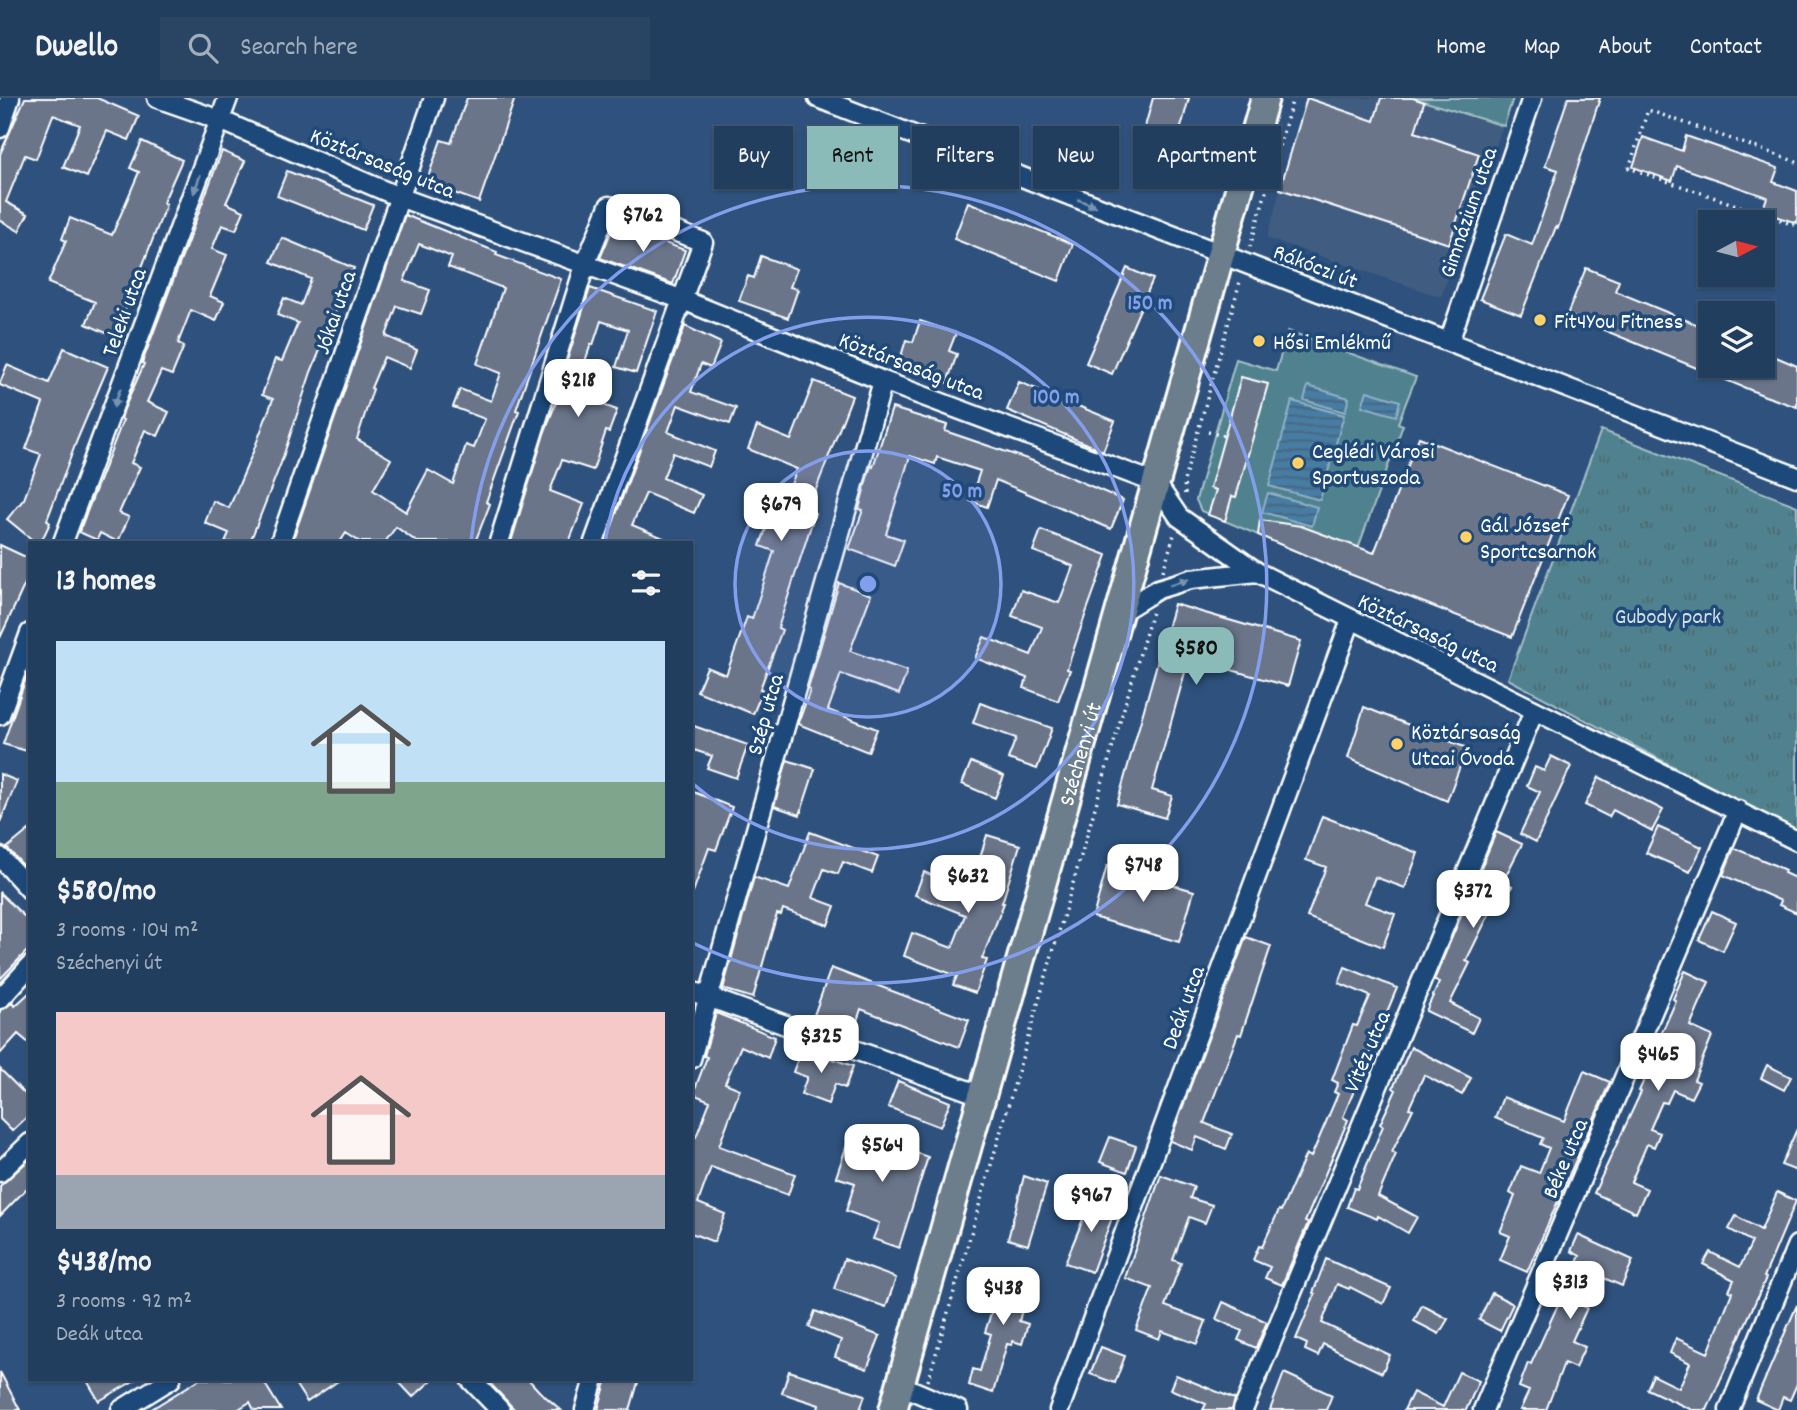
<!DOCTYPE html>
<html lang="en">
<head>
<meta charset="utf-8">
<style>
  body { margin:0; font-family:Dekko,sans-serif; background:#2a4564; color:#f1f3f6; height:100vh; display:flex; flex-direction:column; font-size:26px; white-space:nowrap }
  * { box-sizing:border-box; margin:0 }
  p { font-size:23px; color:#a2aebc }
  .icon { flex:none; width:38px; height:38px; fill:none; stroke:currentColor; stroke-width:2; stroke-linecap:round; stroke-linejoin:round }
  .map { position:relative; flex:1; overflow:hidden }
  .details { position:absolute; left:28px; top:443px; width:665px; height:840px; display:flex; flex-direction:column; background:#223e5e; border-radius:0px; box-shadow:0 2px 5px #0004,0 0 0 2px #3f5773 }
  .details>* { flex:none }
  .hud { position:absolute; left:714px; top:28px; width:665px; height:63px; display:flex; gap:14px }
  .needle { width:46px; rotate:83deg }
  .fabs { position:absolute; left:1698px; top:112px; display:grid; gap:14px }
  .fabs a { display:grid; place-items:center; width:77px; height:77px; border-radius:0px; background:#223e5e; box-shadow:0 2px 5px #0004,0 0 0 2px #3f5773; font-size:35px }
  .price { position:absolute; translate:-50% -60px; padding:0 16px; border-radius:14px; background:#fff; color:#222; font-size:23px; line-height:46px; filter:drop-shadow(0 2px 4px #0008) }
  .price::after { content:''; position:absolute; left:50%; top:42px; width:21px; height:16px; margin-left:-10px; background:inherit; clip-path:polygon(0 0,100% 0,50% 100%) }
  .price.on { background:#8bbbb9; color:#111 }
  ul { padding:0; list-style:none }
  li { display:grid; align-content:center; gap:14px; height:371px; padding:0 28px }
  li span { display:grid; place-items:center; height:217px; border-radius:0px; color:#555 }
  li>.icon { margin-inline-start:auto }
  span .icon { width:126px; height:126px; fill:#fffc; stroke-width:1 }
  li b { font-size:30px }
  h2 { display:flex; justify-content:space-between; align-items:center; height:84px; padding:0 28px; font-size:30px }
  .chip { padding:0 24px; border-radius:0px; background:#223e5e; box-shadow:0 2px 5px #0004,0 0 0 2px #3f5773; font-size:24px; line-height:63px }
  .chip.on { background:#8bbbb9; color:#111 }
  header { display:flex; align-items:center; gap:42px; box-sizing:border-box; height:98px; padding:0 35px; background:#223e5e; border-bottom:2px solid #3f5773 }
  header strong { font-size:33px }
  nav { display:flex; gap:38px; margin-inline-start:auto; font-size:24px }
  .search { width:490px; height:63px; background:#2a4564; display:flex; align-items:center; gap:18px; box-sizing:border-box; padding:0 24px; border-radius:0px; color:#a2aebc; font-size:26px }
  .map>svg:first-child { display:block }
</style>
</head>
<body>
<header>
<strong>Dwello</strong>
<div class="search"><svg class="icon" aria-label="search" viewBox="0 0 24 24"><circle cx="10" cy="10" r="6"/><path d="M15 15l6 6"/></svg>Search here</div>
<nav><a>Home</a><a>Map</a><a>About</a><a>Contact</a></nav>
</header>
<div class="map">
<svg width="1797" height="1312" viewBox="0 0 1797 1312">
  <defs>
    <pattern id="grass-tufts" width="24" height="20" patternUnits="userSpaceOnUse" patternTransform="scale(1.75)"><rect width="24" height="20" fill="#4f828e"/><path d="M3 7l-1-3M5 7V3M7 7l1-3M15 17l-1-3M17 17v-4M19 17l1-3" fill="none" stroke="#4e6a70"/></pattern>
    <pattern id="water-rules" width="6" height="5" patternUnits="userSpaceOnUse" patternTransform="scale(1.75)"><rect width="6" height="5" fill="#467ba3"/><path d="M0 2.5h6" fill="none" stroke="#496478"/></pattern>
  </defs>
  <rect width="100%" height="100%" fill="#2e527d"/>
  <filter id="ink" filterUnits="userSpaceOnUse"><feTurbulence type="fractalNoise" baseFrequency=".0143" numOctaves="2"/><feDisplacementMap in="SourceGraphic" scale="14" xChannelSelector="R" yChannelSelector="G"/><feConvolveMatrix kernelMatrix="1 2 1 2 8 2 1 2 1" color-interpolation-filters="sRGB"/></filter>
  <g filter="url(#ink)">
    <path fill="#405c81" d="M1305,0h208l-72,199 -174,-59z"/>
    <path fill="url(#grass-tufts)" stroke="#a7c0c6" stroke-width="2" d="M1601,332l196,76v326l-289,-153z"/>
    <path fill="#4f828e" stroke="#a7c0c6" stroke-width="2" d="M1413,0h100l-9,28z
      M1288,233l128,46 -18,46 5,2 -54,148 -148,-62 -5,-11 40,-141 40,12z"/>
    <path fill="url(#water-rules)" stroke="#90b0c8" stroke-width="2" d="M1308,288l41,12 -4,14 -41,-12z
      M1367,293l33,10 -4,15 -34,-10z
      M1292,303l52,14 -24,85 -51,-14z
      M1268,395l49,14 -5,19 -50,-14z"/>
    <path fill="#6b748a" stroke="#fff" stroke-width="2" fill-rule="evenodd" d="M25,0h72l42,18 -10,24 -22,-9 -20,46 -24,-10 17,-42 -27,-10 -17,44 -11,-4 -19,47 22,12 -9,17 -19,-11v-66z
      M467,0h48l-36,104 -53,-19 15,-43 10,3z
      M1153,0h36l-16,59 -34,-9z
      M1307,0l67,23 7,-23h32l11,4 -9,30 64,22 -30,90 -169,-55z
      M1568,0h32l-42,130 -2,-1 -35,88 -41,-16 26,-65 26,11 26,-75 -13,-4z
      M1686,38l92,32 -5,14 24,9v32l-35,-11 5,-15 -90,-31 -5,15 -39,-14 10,-30 39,14z
      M142,43l40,19 -19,43 3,2 -51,132 -29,-13 9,-22 -47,-19 18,-42 -4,-2 8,-21 42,17 27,-63 -9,-4z
      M222,53l23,10 -19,42 18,8 -8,19 -14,-5 -10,24 15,6 -17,41 14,6 -8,19 -25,-11 -13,33 6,3 -12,29 -11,-4 -14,31 22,10 -11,24 -13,-6 -14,33 9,4 -21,46 10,4 -11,25 -18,-9 -3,7 -18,-8 44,-112 -2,-1 3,-10 20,-45 -2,-1z
      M287,73l86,34 -10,25 -86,-34z
      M968,104l105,42 -14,37 -105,-42z
      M405,117l92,37 -1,3 65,24 -45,131 3,1 -33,91 4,2 -15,38h-58l-21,-15 -11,15h-25l-14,-9 -6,9h-48zM419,146l33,13 -4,10 55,21 -26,76 24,9 -10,28 -31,-12 -7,18 32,12 -11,29 -8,-3 -13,39 -25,-14 -22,42 -33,-22 18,-31 -34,-20 16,-50 -2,-1 13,-31 26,11 7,-18 -31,-14 11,-30 24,8 9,-24 -26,-9z
      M614,127l71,25 -12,34 -73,-26z
      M282,140l72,30 -43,104 -30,91 -31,79h-25l4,-9 -24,-10 8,-22 16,7 24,-56 20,-53 -11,-4 13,-36 7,2 16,-38 -21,-8 7,-17 17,7 10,-26 -40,-17z
      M761,158l36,13 -7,18 8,2 -10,29 -49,-17 9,-25 6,2z
      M1127,170l26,11 -41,95 -26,-11z
      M1586,170l33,13 -4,10 95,39v36h52v-15l35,15v41l-32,-11 -198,-81z
      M590,190l67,23 -21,62 -20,-6 12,-37 -27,-9 -8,24 -2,-1 -10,29 10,3 -7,22 33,12 -8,22 -3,-1 -13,39 -31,-10 -12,31 34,13 -15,38h-58l33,-108 19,-50 -3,-1z
      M920,223l36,12 -7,18 8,3 -10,29 -49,-17 8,-26 7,2z
      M685,228l36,17 -10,25 -10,-4 -10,28 45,16 -6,16 -52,-19 -10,27 47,19 -6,16 -36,-14 -10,25 39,17 -8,18 -48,-20 -14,32 41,17h-67z
      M64,250l44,19 -31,73 -30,80 3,3 -9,19h-6l-28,-23 17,-20 17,-45 -15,-5 17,-46 -43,-18v-2l7,-18 42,18z
      M1241,279l27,7 -32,113 -4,-1 -7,25 -17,-6 8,-25 -6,-2z
      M814,283l38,15 -44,114 7,3 -37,115 4,2 -22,59 3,1 -10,24 -56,-23 10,-24 19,8 21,-58 5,2 22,-68 -14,-5 16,-46 8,2 13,-33 -49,-20 9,-23 34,14z
      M1019,284l96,39 -12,30 -96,-41z
      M892,310l55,17 -2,6 88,30 90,39 -12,29 -115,-49 -9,27 -17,-6 10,-30 -43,-14 -2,7 -25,-8 -24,78 18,6 -9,26 -46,-17 14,-39 -4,-1 8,-31 4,-12 2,1z
      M1419,339l149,58 -56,142 -165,-64 -89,-38 2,-15 41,6 73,27z
      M1041,432l66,25 -21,58 -19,56 3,1 -12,31 -34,-13 3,-10 -52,-20 9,-21 47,18 11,-28 -30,-11 9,-26 38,13 14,-37 -40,-15z
      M0,447l30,14v14l-30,65z
      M839,485l32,12 -21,56 57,20 -8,23 -58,-20 -13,36 49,19 -9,23 -70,-28 12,-34 -2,-1z
      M1174,506l127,37 -13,45 -99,-28 -37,132 20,6 -7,22 -48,-14z
      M30,569v77l-3,7 -24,-7z
      M980,605l72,25 -15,41 -29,-10 8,-21 -43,-15z
      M1364,609l103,41 -20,53 -99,-43z
      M691,627l57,20 -12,33 -29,-10 5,-12 -21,-7z
      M1551,658l20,10 -35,76 -16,-8 20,-42 -13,-6 8,-19 9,4z
      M787,662l28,9 -15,46 -26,-9z
      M971,664l33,14 -9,22 -33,-14z
      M0,676l17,7 -17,41z
      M1599,679l64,33 -11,21 -39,-21 -4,7 -24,-12z
      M691,693l41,16 -16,43 -7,-2 -16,44 -2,-1z
      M1322,718l96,37 -13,35 -30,-11 -10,26 30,11 -12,33 -76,-30 19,-50 -20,-7z
      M1658,729l44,20 -12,25 -44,-19z
      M30,731v44l-23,-25z
      M810,734l68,25 -6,16 -29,-11 -5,12 -14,-5 -11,29 22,8 -7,19 -45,-16 -2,6 -4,-1 -24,84 -30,-9 31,-112 35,12z
      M1496,734l26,12 -19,37 9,5 -9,18 -7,-4 -30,61 4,2 -20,40 29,15 -7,15 -46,-22 13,-28 -5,-3z
      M987,737l33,10 -18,58h2l-22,56 5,1 -12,33 -22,-8 4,-9 -53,-20 8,-23 40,15 13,-33 -50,-20 9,-23 46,18z
      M1734,750l36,15 15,7 -1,3 13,6v34l-18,-8 2,-4 -58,-26z
      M1107,768l87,25 -15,51 -86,-25z
      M0,795l30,29v26l-30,31z
      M1712,813l24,11 -13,29 -24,-11z
      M1246,839l25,9 -30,89 -3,-1 -34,89 28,11 -6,15 -29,-12 -5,13 -22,-9z
      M1345,869l52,21 -54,129 5,3 -43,102 3,1 -26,62 -17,-7 5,-11 -17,-7 6,-14 3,1 17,-37 2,1 25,-57 5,3 27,-63 -4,-2 4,-9 -6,-3 21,-55 4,1 13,-30 -31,-13z
      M831,870l138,52 -10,27 -98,-38 -8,24 -40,-15z
      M1685,873l24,11 -19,44 22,10 -18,44 5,2 -8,16 -18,-8 -6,13 -5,-1 -12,27 10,4 -6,14 -7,-3 -16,38 16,7 -11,24 -42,-20 47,-101 -2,-1 22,-49 -3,-1 18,-40 -3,-2z
      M30,894v52l-12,-10 -18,20v-44l12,-7 3,3z
      M716,915l59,24 -7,21 -27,-12 -16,37 15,6 -21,57 76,28 -7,21 -77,-28 -13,36 27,11 -11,28 -23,-9v-98l5,2 14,-36 -17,-7 14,-37 -3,-1z
      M1411,949l60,31 -9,17 -38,-20 -15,33 4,1 -21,43 4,2 -18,42 39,21 -9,16 -30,-17 -1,3 -30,-12 7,-19 3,1 26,-63 -3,-2 16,-34 -3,-2z
      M802,950l51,18 -8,22 -10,-4 -7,20 -27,-10 6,-17 -14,-5z
      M1767,967l24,12 -7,13 -23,-12z
      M0,971l30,30v15l-18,17 -12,-12z
      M1584,973l26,11 -83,190 -27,-12 10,-24 -10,-4 15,-36 -5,-3 11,-27 18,7 10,-25 -9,-4 3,-6 -48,-20 8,-21 61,24z
      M898,983l52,21 -10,25 -52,-20z
      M1797,1031v42l-16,-6z
      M852,1032l76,27 -29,91 -26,-9 6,-16 -33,-12 9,-28 -19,-6z
      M1110,1039l26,9 -9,26 -27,-10z
      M30,1061v26l-30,31v-30z
      M1161,1077l33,12 -4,11 22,7 -7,18 -16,-6 -16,43 8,3 -16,43 41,15 -9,23 -35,-13 -3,8 -23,-9 16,-42 -27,-10z
      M1024,1078l23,8 -19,61 -20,-6z
      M1777,1094l19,9 -32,76 2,1 -59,132h-15l-45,-21 6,-14 26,13 11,-25 -20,-10 6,-15 32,15 24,-61 -3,-1 5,-11 -31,-16 7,-12 30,15 12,-25 -23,-13 7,-13 25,14z
      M1093,1097l24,9 -25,68 -27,-9z
      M1578,1137l55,25 -11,26 -25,-11 -14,31 4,2 -15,33 13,6 -10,21 -11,-5 -18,47h-26l9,-19 -10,-4 9,-24 3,1 49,-108 -9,-5z
      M844,1161l52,19 -10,29 -52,-18z
      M1326,1161l65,29 -8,16 -33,-17 -1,2 -12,-5 -15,39 68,32 -8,18 -59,-29 -5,12 -13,-6 2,-6 -11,-5 19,-45 -2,-1z
      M1006,1169l26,8 -13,46 9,3 -6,20 -9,-3 -1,4 -5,-1 -14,49 -24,-8 4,-16 7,2 11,-37 -6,-2z
      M1492,1195l21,11 -13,27 -21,-11z
      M1223,1204l44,20 -11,26 -18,-8 4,-9 -26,-12z
      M1422,1207l26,14 -9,15 -25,-13z
      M1797,1207v79l-7,16 -7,-3 -5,13 -22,-10z
      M815,1213l65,25 -13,33 -32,-12 6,-17 -32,-13z
      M1101,1249l24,9 -10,27 -25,-9z
      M789,1273l76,24 -5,15h-42l1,-5 -37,-12z
      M0,1274l20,38h-20z
      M1459,1274l20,9 -13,29h-62l9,-18 30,15z
      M1284,1275l48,22 -6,15h-56z
      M1176,1277l59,24 -3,11h-29l3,-6 -36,-15z
      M86,1281h51l-38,22z
      M200,1281h62l19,31h-27l-4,-8 -13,8h-87z
      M292,1281h49l-34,23z
      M396,1281h37l-20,18z
      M528,1281l11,12 22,19h-46l-29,-31z
      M607,1281h32l-9,31h-32z"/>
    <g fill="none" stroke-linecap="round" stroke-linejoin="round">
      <defs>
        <path id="street" d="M157,0l63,22 179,77 284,103 200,81 273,102 23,34 78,55 540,269
          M818,0l979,379
          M0,30l10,-30
          M1449,244l83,-244
          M63,444l165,-444
          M280,444l154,-444
          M499,444l86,-277 24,-59 94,36 -109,300
          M1119,515l39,-24 33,-10 66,-7
          M0,617l30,-82
          M0,759l30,33
          M691,893l292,105
          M0,901l30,-33
          M691,961l192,-678
          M0,1074l30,-29
          M470,1281l30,31
          M900,1287l58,25
          M121,1312l50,-31
          M585,1312l9,-31
          M1059,1312l292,-790
          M1243,1312l291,-699
          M1483,1312l255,-600
          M1729,1312l68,-165"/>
        <g id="primary">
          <path id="s1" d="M893,1312l372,-1312"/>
        </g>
      </defs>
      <use href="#street" stroke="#fff" stroke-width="23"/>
      <use href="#primary" stroke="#fff" stroke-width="32"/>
      <path stroke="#fff" stroke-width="3.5" stroke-dasharray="2 5" stroke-linecap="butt" d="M1797,64l-149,-52 -19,58 168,58
        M1250,149l43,-149
        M1208,334l16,4
        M1185,396l-1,-13 57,-203
        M1163,473l11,-36
        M928,1283l224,-769"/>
      <use href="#street" stroke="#1f4a7a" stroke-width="18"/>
      <use href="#primary" stroke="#6c7d8b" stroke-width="26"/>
    </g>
    <defs><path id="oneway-solid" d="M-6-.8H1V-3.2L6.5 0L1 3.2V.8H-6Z" transform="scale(1.75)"/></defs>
    <g fill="#7992af">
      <use href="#oneway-solid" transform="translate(197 86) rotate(110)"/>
      <use href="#oneway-solid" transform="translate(1087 105) rotate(21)"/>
      <use href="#oneway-solid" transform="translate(117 300) rotate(110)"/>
      <use href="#oneway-solid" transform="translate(1179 484) rotate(-17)"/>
    </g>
  </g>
  <circle cx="868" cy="486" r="133" fill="#839eea" fill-opacity=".12"/>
  <g fill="none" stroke="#839eea" stroke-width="3.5">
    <circle cx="868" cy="486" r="133"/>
    <path d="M605 444A266 266 0 1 1 692 685"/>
    <path d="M471 444A399 399 0 1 1 693 845"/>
  </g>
  <g fill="#ffd166" stroke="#1f4a7a" stroke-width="2.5">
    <circle cx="1540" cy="222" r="7"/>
    <circle cx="1259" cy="243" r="7"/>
    <circle cx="1298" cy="365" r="7"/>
    <circle cx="1466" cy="439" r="7"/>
    <circle cx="1397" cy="646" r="7"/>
  </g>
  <g text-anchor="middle" stroke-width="7" stroke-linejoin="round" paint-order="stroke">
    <g font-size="23" fill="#fff" stroke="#1f4a7a">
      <text transform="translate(383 64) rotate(22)" y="8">Köztársaság utca</text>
      <text transform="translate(1467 114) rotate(-71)" y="8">Gimnázium utca</text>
      <text transform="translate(1316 167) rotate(21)" y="8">Rákóczi út</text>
      <text transform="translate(123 214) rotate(-70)" y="8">Teleki utca</text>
      <text transform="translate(334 214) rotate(-71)" y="8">Jókai utca</text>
      <text transform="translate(912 267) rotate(21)" y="8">Köztársaság utca</text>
      <text transform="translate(1429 534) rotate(26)" y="8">Köztársaság utca</text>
      <text transform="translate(764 616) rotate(-74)" y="8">Szép utca</text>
      <text dy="8" stroke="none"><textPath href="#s1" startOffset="682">Széchenyi út</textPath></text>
      <text transform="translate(1182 909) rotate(-70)" y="8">Deák utca</text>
      <text transform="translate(1366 953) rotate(-67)" y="8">Vitéz utca</text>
      <text transform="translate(1564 1060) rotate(-67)" y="8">Béke utca</text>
    </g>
    <g font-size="23" fill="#fff" stroke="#1f4a7a" text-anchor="start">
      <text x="1554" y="230">Fit4You Fitness</text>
      <text x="1273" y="251">Hősi Emlékmű</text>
      <text x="1312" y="360">Ceglédi Városi<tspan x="1312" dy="26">Sportuszoda</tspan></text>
      <text x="1480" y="434">Gál József<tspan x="1480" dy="26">Sportcsarnok</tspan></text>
      <text x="1411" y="641">Köztársaság<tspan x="1411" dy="26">Utcai Óvoda</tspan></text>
    </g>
    <g font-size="23" fill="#d3e0e3" stroke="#1f4a7a">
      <text x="1668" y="525">Gubody park</text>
    </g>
  </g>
  <circle cx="868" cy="486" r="10" fill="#839eea" stroke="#1f4a7a" stroke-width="3.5"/>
  <g font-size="21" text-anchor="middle" font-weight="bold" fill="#839eea" stroke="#1f4a7a" stroke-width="7" stroke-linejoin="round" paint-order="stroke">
    <text x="1150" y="211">150 m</text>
    <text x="1056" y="305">100 m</text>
    <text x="962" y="399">50 m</text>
  </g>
</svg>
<div class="fabs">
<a><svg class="needle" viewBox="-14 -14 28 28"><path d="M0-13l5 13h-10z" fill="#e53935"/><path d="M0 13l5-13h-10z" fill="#a2aebc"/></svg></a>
<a><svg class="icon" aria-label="layers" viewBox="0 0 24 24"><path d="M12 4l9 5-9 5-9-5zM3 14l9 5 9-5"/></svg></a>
</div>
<b class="price" style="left:643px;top:156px">$762</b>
<b class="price" style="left:578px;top:321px">$218</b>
<b class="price" style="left:781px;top:445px">$679</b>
<b class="price on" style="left:1196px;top:589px">$580</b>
<b class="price" style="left:1143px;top:806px">$748</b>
<b class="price" style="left:968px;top:817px">$632</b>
<b class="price" style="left:1473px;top:832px">$372</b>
<b class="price" style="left:821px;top:977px">$325</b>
<b class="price" style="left:1658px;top:995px">$465</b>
<b class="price" style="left:882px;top:1086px">$564</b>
<b class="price" style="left:1091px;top:1136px">$967</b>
<b class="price" style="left:1570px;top:1223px">$313</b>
<b class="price" style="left:1003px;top:1229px">$438</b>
<div class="hud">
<a class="chip">Buy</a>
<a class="chip on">Rent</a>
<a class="chip">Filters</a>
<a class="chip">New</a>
<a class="chip">Apartment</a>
</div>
<section class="details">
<h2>13 homes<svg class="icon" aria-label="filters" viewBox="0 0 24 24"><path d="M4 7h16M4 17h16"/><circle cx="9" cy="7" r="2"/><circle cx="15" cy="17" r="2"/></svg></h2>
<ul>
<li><span style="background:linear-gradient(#bfe0f5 65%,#7fa58c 0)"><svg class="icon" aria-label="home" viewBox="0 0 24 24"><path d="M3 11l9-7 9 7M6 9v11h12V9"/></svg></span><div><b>$580/mo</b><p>3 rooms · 104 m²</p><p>Széchenyi út</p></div></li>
<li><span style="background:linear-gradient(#f6c9c9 75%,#9aa5b1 0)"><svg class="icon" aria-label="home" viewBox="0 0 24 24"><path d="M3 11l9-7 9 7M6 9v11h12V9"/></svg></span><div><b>$438/mo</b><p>3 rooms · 92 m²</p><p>Deák utca</p></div></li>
</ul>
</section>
</div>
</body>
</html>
